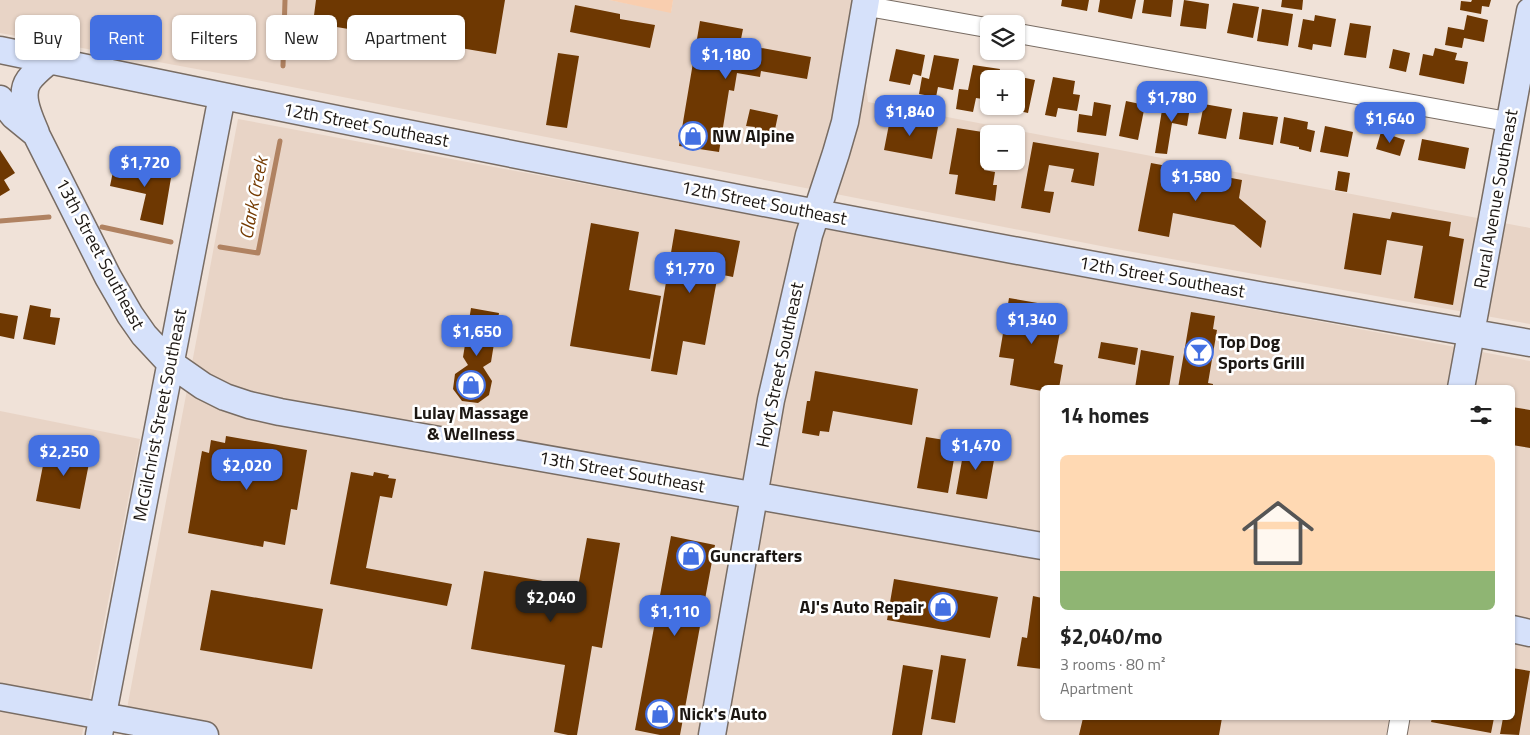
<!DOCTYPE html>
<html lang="en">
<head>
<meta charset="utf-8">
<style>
  body { margin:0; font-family:"Titillium Web",sans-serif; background:#f2f2f2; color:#222; height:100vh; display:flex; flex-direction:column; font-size:19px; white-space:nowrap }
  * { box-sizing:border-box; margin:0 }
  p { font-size:16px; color:#767676 }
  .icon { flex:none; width:28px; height:28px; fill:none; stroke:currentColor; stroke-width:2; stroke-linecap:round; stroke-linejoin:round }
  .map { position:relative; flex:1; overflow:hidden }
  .side { position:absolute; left:1040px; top:385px; width:475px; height:335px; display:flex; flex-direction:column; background:#fff; border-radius:8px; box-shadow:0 1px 4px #0004 }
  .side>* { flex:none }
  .guide { position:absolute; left:15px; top:15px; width:475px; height:45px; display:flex; gap:10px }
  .controls { position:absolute; left:980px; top:15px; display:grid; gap:10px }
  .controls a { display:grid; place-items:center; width:45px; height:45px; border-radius:8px; background:#fff; box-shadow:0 1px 4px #0004; font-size:25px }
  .price { position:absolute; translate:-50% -42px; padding:0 11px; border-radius:10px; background:#4370e2; color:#fff; font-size:16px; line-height:32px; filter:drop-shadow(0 1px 2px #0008) }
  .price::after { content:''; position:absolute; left:50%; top:30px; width:15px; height:11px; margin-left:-8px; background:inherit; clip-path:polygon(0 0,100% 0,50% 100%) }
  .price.on { background:#222; color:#fff }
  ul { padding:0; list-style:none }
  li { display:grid; align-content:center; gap:10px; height:265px; padding:0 20px }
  li span { display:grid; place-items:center; height:155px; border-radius:8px; color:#555 }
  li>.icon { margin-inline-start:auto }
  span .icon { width:90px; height:90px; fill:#fffc; stroke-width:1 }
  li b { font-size:21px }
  h2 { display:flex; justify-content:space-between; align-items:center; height:60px; padding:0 20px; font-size:21px }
  .chip { padding:0 18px; border-radius:8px; background:#fff; box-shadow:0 1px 4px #0004; font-size:18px; line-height:45px }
  .chip.on { background:#4370e2; color:#fff }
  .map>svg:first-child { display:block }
</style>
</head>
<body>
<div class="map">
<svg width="1530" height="735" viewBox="0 0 1530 735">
  <rect width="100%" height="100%" fill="#f0e2d8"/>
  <path fill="#e8d4c6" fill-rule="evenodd" d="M0,0h609l62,12 2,-12h182l13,102 662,126v96l-419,-76 -860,-169 -251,-46zM989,134h27v27h-27z
    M238,119l1292,242v374h-1408zM1042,388h470v330h-470z
    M0,411l140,28 -58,296h-82z"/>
  <path fill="#f9ceaf" d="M609,0h64l-2,13z"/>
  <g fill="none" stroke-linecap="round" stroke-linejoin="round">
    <path stroke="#b08261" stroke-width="5" d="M283,66l2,-66
      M0,221l49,-4
      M102,227l69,15
      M220,247l38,6 22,-112"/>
  </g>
  <path fill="#6e3802" d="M316,0h189l-9,54 -183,-31z
    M1062,0h27l-2,11 -26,-5z
    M1100,0h36l-4,19 -34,-7z
    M1144,0h29l-2,17 -29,-4z
    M1184,0l25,4 -3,25 -26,-3z
    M1282,0h21l-1,10 -21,-3z
    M1472,0h19l-2,7 -7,-1 -1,8 -21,-4 1,-9 10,1z
    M1233,3l26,4 -6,31 -26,-5z
    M575,5l45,9v5l35,6 -5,23 -80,-16z
    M1262,9l31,5 -5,32 -31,-5z
    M1315,15l21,4 -5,28 -18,-3 -1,6 -14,-3 5,-28 11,2z
    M1467,15l21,5 -4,22 -20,-4 -2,10 -17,-3 3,-18 16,3z
    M700,21l43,8 -3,15 71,13 -4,22 -46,-8 -1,6 -23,-4 -3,18 -5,-1 -10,62 -40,-6z
    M1350,23l21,3 -5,32 -22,-3z
    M1435,48l22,5 -2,7 13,2 -4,22 -45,-9 4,-21 10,2z
    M896,49l29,6 -4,21 -8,-2 -3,11 -21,-4z
    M1393,49l17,4 -4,19 -17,-4z
    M558,53l21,3 -12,72 -21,-3z
    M934,55l25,4 -6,31 -15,-3 -2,10 -17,-3 3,-17 7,2z
    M973,65l27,4 -2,10h-9v21l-13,-2 -3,14 -17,-3 3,-20 9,1z
    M1007,74l28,6 -7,33 -13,-3 2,-11 -1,-20h-10z
    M1053,77l22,4 -2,13 7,1 -3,16 -19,-3 -2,9 -11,-2z
    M1174,98l17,3 -4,25 -15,-3 -5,31 -12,-1 7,-43 9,2z
    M1126,101l19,4 -7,35 -19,-4z
    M1094,102l17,3 -5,31 -29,-4 2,-18 13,2z
    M1204,104l28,5 -6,30 -28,-5z
    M750,109l28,6 -5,24 -20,-4 2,-8 -9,-1z
    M892,109l15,3 -2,9 33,6 -6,32 -48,-9z
    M1243,112l35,5 -5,28 -34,-6z
    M1284,117l24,5 -1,7 8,2 -4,21 -12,-3v-2l-19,-4z
    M1325,126l28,6 -5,25 -28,-5z
    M957,128l32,5v24l-3,-1 -2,14 11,2 -2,13h4l-2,16 -40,-7 3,-19 -9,-1z
    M1381,132l24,8 -5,16 -24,-7z
    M1422,139l47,9 -4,21 -47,-9z
    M1033,142l66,11 -5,33 -23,-4 3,-13 -25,-4 -5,26 10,1 -4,21 -29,-5z
    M0,150l15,23 -11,7 6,10 -10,6z
    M115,162l57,10 -9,53 -23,-5 6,-26 -36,-8z
    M1151,163l91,17 -3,18 27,23 -5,27 -27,-23 -61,-12 -4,24 -31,-6z
    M1338,171l12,2 -3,19 -12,-2z
    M1392,212l59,10 -2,14 15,3 -11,66 -39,-7 9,-52 -36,-6 -6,35 -37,-6 9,-56 37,6z
    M591,223l48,9 -10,58 32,6 -11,63 -80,-13z
    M675,229l65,12 -7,36 -15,-3 -13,71 -22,-4 -6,34 -26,-4z
    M1009,298l40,7 -2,8 16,3 -9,47 9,2 -4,23h-17v3l-32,-6 4,-26 -15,-2z
    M30,305l21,4 -1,8 10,1 -5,27 -32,-6z
    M471,308l28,5 -8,49 -8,5 9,14 -3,14 -11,8 -16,-2 -9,-12 2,-15 13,-9 -5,-8z
    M1191,312l24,4 -2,13 4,1 -9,53 5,1v4h-35z
    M0,313l18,3 -4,23 -14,-3z
    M1101,342l37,6 -3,17 -37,-7z
    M1141,350l33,6 -5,32h-34z
    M815,371l103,18 -6,36 -79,-14 -4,21 -9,-1 -1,5 -17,-3 5,-32h3z
    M1512,407l18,3v38l-18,-3z
    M226,436l81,14 -10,60 -6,-1 -6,36 -21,-4 -1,6 -75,-14 14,-82 7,2 2,-13 14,3z
    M926,437l31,5 -9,51 -31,-5z
    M965,443l31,6 -9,50 -31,-5z
    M47,445l44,8 -11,56 -44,-8z
    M351,472l22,4 1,-4 15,3 -1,3 8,1 -4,19 -12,-2 -14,72 86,16 -5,22 -117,-22z
    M671,536l44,9 -35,190h-20l-25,-5z
    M587,538l33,5 -18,105 -10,-2 -15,89h-9l-14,-3 11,-67 -94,-16 13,-78 94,16z
    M894,579l104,18 -8,41 -103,-18z
    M211,590l112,19 -11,60 -112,-19z
    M1033,596l9,2v71l-25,-3 5,-29 5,1z
    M941,655l25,4 -11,64 -24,-4z
    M903,665l30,5 -11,65h-30z
    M1512,668l18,3 -11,64 -19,-1 3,-16h9z
    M1083,718h139l-3,17h-140z
    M1432,718h62l-3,15 -60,-11z"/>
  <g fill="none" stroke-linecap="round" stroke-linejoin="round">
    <defs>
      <path id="street" d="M865,6l124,22
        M1016,33l494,89
        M1397,735l3,-17"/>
      <path id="secondary" d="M0,50c508,106 1018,204 1530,293
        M0,99l14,17 22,18 72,143 22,38 14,20 26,28 33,23 22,11 24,8 31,7 762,134
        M36,133c-6,-15 -18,-38 -7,-53 6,-8 14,-14 21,-20
        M1461,388l69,-377
        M1512,629l18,4
        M0,697l205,38
        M99,735l123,-639
        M712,735l59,-335 38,-165 27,-82 9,-31 21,-122"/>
    </defs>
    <use href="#street" stroke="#786c63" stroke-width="21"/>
    <use href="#secondary" stroke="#786c63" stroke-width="29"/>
    <use href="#street" stroke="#fff" stroke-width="19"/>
    <use href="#secondary" stroke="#d6e1fa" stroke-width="26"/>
  </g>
  <defs>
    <symbol id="shop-ring" viewBox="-11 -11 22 22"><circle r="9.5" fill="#fff" stroke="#4370e2" stroke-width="1.5"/><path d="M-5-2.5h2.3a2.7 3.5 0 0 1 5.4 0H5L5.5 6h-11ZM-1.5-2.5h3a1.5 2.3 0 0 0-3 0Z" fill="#4370e2"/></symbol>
    <symbol id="bar-ring" viewBox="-11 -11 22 22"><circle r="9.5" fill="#fff" stroke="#4370e2" stroke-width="1.5"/><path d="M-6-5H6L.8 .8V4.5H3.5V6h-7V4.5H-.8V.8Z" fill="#4370e2"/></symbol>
  </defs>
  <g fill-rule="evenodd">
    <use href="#shop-ring" x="677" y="120" width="32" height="32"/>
    <use href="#bar-ring" x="1183" y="336" width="32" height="32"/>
    <use href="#shop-ring" x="455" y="369" width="32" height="32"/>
    <use href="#shop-ring" x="675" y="540" width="32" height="32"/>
    <use href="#shop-ring" x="927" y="591" width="32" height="32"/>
    <use href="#shop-ring" x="644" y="698" width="32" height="32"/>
  </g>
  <g text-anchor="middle" stroke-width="5" stroke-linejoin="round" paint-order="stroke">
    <g font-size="18" fill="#1c1713" stroke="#fff">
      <text transform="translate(366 125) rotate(11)" y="6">12th Street Southeast</text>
      <text transform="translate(1496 199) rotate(-80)" y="6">Rural Avenue Southeast</text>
      <text transform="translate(764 203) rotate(11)" y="6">12th Street Southeast</text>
      <text transform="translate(100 254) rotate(62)" y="6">13th Street Southeast</text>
      <text transform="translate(1162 277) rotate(10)" y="6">12th Street Southeast</text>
      <text transform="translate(780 365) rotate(-78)" y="6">Hoyt Street Southeast</text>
      <text transform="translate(160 415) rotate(-79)" y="6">McGilchrist Street Southeast</text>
      <text transform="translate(622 472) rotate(10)" y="6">13th Street Southeast</text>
    </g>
    <g font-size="18" font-weight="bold" fill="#1c1713" stroke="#fff" text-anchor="start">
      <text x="712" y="142">NW Alpine</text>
      <text x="1218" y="348">Top Dog<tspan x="1218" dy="21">Sports Grill</tspan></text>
      <text x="471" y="419" text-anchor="middle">Lulay Massage<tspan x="471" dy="21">&amp; Wellness</tspan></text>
      <text x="710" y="562">Guncrafters</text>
      <text x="924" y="613" text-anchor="end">AJ's Auto Repair</text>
      <text x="679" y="720">Nick's Auto</text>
    </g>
    <g font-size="19" font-style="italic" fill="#743a00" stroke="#fff">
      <text transform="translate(253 198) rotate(-79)" y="7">Clark Creek</text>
    </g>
  </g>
</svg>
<div class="controls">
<a><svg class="icon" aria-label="layers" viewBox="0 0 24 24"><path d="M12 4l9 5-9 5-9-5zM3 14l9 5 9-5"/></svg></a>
<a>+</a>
<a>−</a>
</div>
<b class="price" style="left:726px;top:80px">$1,180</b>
<b class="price" style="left:1172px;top:123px">$1,780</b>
<b class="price" style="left:910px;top:137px">$1,840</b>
<b class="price" style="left:1390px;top:144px">$1,640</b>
<b class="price" style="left:145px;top:188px">$1,720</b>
<b class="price" style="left:1196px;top:202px">$1,580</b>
<b class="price" style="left:690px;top:294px">$1,770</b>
<b class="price" style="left:1032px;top:345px">$1,340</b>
<b class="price" style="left:477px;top:357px">$1,650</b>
<b class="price" style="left:976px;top:471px">$1,470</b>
<b class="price" style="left:64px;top:477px">$2,250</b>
<b class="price" style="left:247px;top:491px">$2,020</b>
<b class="price on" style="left:551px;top:623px">$2,040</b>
<b class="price" style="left:675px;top:637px">$1,110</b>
<div class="guide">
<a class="chip">Buy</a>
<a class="chip on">Rent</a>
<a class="chip">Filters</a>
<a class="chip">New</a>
<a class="chip">Apartment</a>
</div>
<section class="side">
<h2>14 homes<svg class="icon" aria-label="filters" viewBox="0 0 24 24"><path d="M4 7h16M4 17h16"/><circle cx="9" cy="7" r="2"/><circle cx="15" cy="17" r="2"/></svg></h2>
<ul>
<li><span style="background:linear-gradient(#ffd9b3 75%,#8fb573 0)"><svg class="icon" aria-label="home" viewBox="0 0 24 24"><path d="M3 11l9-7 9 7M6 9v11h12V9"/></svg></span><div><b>$2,040/mo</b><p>3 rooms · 80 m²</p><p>Apartment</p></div></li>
</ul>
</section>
</div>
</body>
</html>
